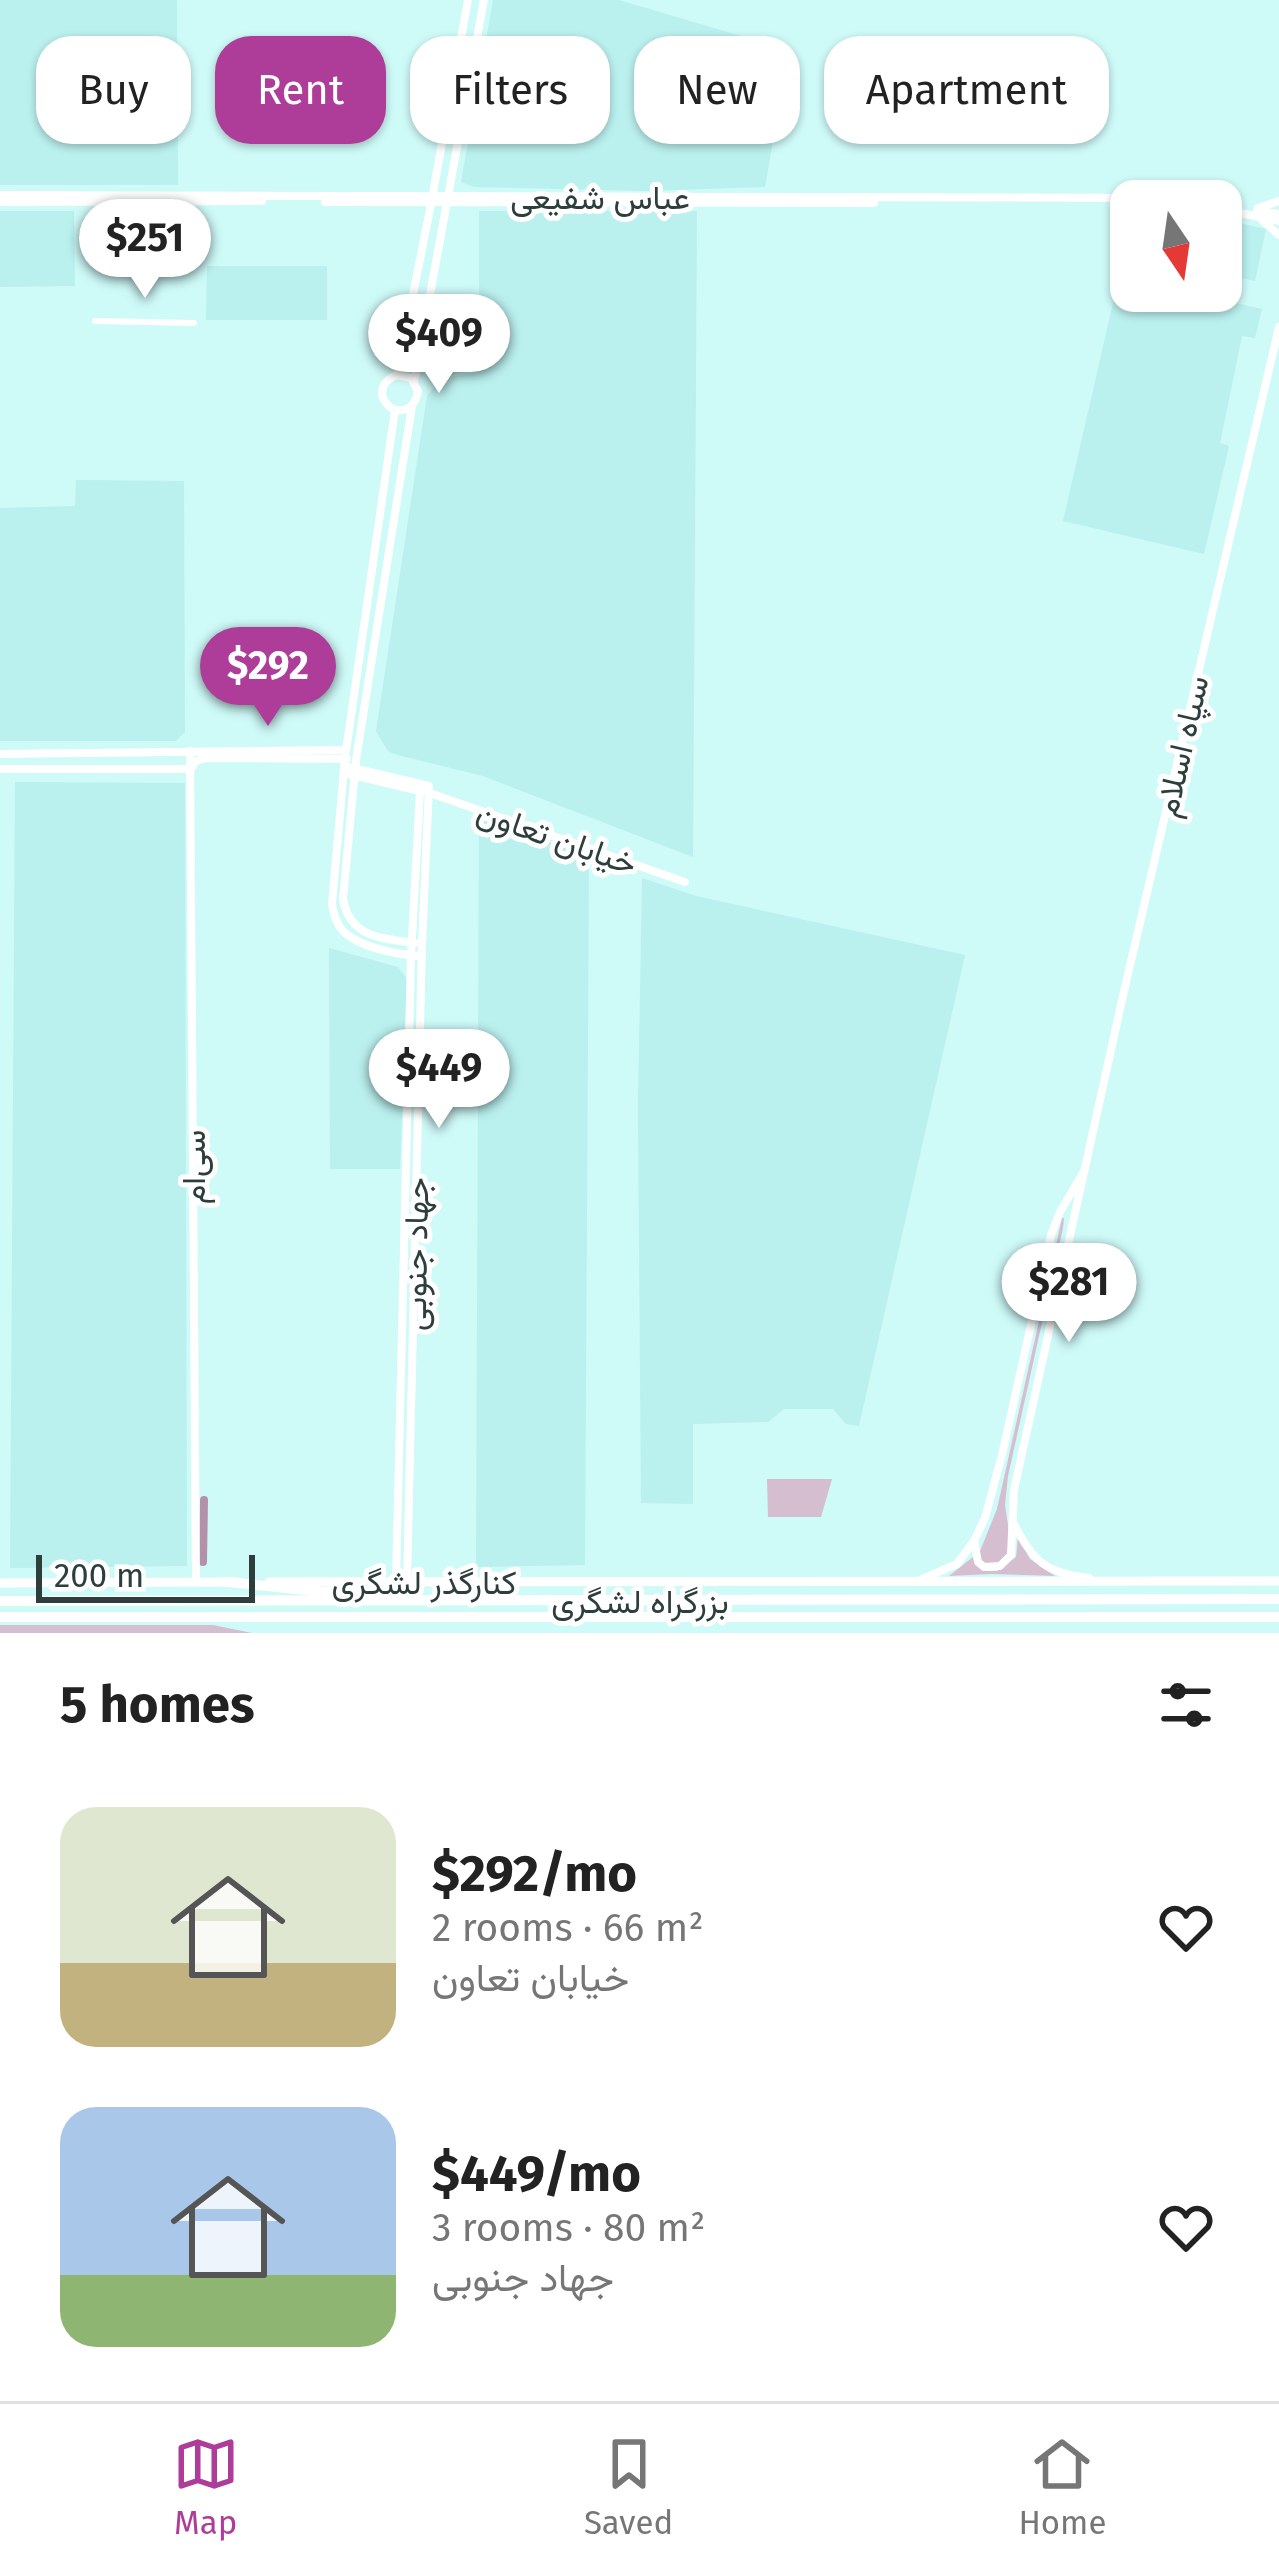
<!DOCTYPE html>
<html lang="en">
<head>
<meta charset="utf-8">
<style>
  body { margin:0; font-family:"Fira Sans",Vazirmatn,sans-serif; background:#f2f2f2; color:#222; height:100vh; display:flex; flex-direction:column; font-size:45px; white-space:nowrap }
  * { box-sizing:border-box; margin:0 }
  p { font-size:39px; color:#767676 }
  .icon { flex:none; width:66px; height:66px; fill:none; stroke:currentColor; stroke-width:2; stroke-linecap:round; stroke-linejoin:round }
  .map { position:relative; height:1633px; overflow:hidden }
  .sheet { display:flex; flex-direction:column; background:#fff; flex:1 }
  .sheet>* { flex:none }
  .guide { position:absolute; left:36px; top:36px; width:1209px; height:108px; display:flex; gap:24px }
  .needle { width:78px; rotate:167deg }
  .tools { position:absolute; left:1110px; top:180px; display:grid; gap:24px }
  .tools a { display:grid; place-items:center; width:132px; height:132px; border-radius:24px; background:#fff; box-shadow:0 3px 9px #0004; font-size:60px }
  .scale { position:absolute; left:36px; bottom:30px; width:219px; box-sizing:border-box; padding-left:12px; border:6px solid #2d3e3d; border-top:0; font-size:33px; line-height:42px; white-space:nowrap; color:#2d3e3d; -webkit-text-stroke:9px #fff; paint-order:stroke }
  .price { position:absolute; translate:-50% -102px; padding:0 27px; border-radius:42px; background:#fff; color:#222; font-size:39px; line-height:78px; filter:drop-shadow(0 3px 6px #0008) }
  .price::after { content:''; position:absolute; left:50%; top:72px; width:36px; height:27px; margin-left:-18px; background:inherit; clip-path:polygon(0 0,100% 0,50% 100%) }
  .price.active { background:#ad3d99; color:#fff }
  ul { padding:0; list-style:none }
  li { display:flex; align-items:center; gap:36px; height:300px; padding:0 60px }
  li span { display:grid; place-items:center; flex:none; width:336px; height:240px; border-radius:36px; color:#555 }
  li>.icon { margin-inline-start:auto }
  span .icon { width:144px; height:144px; fill:#fffc; stroke-width:1 }
  li b { font-size:51px }
  h2 { display:flex; justify-content:space-between; align-items:center; height:144px; padding:0 60px; font-size:51px }
  .tag { padding:0 42px; border-radius:36px; background:#fff; box-shadow:0 3px 9px #0004; font-size:42px; line-height:108px }
  .tag.active { background:#ad3d99; color:#fff }
  .tab-bar { display:flex; justify-content:space-around; align-items:center; height:168px; border-top:3px solid #e0e0e0; background:#fff; font-size:33px; color:#767676 }
  .tab-bar a { display:grid; justify-items:center; gap:6px }
  .tab-bar .active { color:#ad3d99 }
  .map>svg:first-child { display:block }
</style>
</head>
<body>
<div class="map">
<svg width="1279" height="1633" viewBox="0 0 1279 1633">
  <rect width="100%" height="100%" fill="#cefaf8"/>
  <path fill="#baf0ee" d="M0,0h177l1,185h-178z
    M493,0h126l170,50 -24,137 -119,4 -172,-4 -13,-5z
    M0,211h74l1,75 -75,1z
    M479,211h218l-4,646 -210,-81 -89,-22 -6,-3 -12,-20 51,-335 9,-11 15,-8 28,-5z
    M1221,219l45,10 -11,52 -34,-7z
    M207,266h120v54h-121z
    M1119,277l12,3v11h50l81,18 -7,29 -13,-2 -22,107 9,3 -25,108 -141,-33z
    M76,480l108,1 1,251 -9,9h-176v-233l75,-2z
    M15,782l170,1 2,783 -177,2z
    M479,816l110,41 -4,708 -109,2z
    M642,878l54,18 269,59 -106,471 -13,-2 -13,-15h-49l-16,13 -75,2v80l-52,-1 -3,-395z
    M329,948l69,19 9,12 -7,190h-70z"/>
  <path fill="#d5becf" d="M1062,1218h2l-1,10 -55,248 -3,29 5,33 -3,18 -8,7 -13,1 -6,-5v-8l17,-42z
    M767,1479h65l-11,38h-53z
    M1018,1537l12,22 25,17 -64,-2 -42,2 24,-19 3,8 9,6h12l19,-14z
    M0,1625h213l39,8h-252z"/>
  <g fill="none" stroke-linecap="round" stroke-linejoin="round">
    <path stroke="#b391aa" stroke-width="8" d="M203,1562l1,-62"/>
    <path stroke="#fff" stroke-width="6" d="M95,321l99,2"/>
    <path stroke="#fff" stroke-width="8" d="M0,195l1183,3 16,3
      M0,202l262,-1
      M325,202l549,1
      M1258,208l21,-7
      M1221,209l58,12
      M1257,211l22,3
      M1262,220l17,15
      M397,375l34,-171 37,-204
      M414,382l70,-382
      M412,406l-56,354 -13,139c7,39 38,39 72,44
      M395,410l-50,348 -13,146c2,10 4,20 12,28 17,16 55,23 78,24
      M395,410c14,2 21,-6 23,-19l-7,-13 -14,-3
      M395,410c-18,-9 -17,-28 2,-35
      M190,751l6,831
      M0,754l346,-4
      M344,766l85,20 -7,158 -15,638
      M0,769h191l5,-8 10,-3 141,1
      M344,773l76,18 -9,165 -15,626
      M427,792l258,90
      M1014,1524c19,38 32,49 75,54
      M974,1541l4,21 6,5 16,-1 11,-11 3,-65 108,-490 157,-673
      M922,1579l35,-15 17,-23 11,-23 17,-63 49,-220 9,-23 23,-39"/>
    <path stroke="#fff" stroke-width="9" d="M269,1582l1010,-1
      M0,1583l235,-1"/>
    <path stroke="#fff" stroke-width="10" d="M228,1582l117,12
      M0,1601l1279,-2
      M0,1617h1279"/>
  </g>
  <g text-anchor="middle" stroke-width="10" stroke-linejoin="round" paint-order="stroke">
    <g font-size="33" fill="#2d3e3d" stroke="#fff">
      <text x="600" y="209">عباس شفیعی</text>
      <text transform="translate(1181 746) rotate(-77)" y="12">سپاه اسلام</text>
      <text transform="translate(557 837) rotate(19)" y="12">خیابان تعاون</text>
      <text transform="translate(193 1167) rotate(-90)" y="12">سی‌ام</text>
      <text transform="translate(415 1254) rotate(-89)" y="12">جهاد جنوبی</text>
      <text x="424" y="1594">کنارگذر لشگری</text>
      <text x="640" y="1613">بزرگراه لشگری</text>
    </g>
  </g>
</svg>
<div class="tools">
<a><svg class="needle" viewBox="-14 -14 28 28"><path d="M0-13l5 13h-10z" fill="#e53935"/><path d="M0 13l5-13h-10z" fill="#767676"/></svg></a>
</div>
<div class="scale">200 m</div>
<b class="price" style="left:145px;top:301px">$251</b>
<b class="price" style="left:439px;top:396px">$409</b>
<b class="price active" style="left:268px;top:729px">$292</b>
<b class="price" style="left:439px;top:1131px">$449</b>
<b class="price" style="left:1069px;top:1345px">$281</b>
<div class="guide">
<a class="tag">Buy</a>
<a class="tag active">Rent</a>
<a class="tag">Filters</a>
<a class="tag">New</a>
<a class="tag">Apartment</a>
</div>
</div>
<section class="sheet">
<h2>5 homes<svg class="icon" aria-label="filters" viewBox="0 0 24 24"><path d="M4 7h16M4 17h16"/><circle cx="9" cy="7" r="2"/><circle cx="15" cy="17" r="2"/></svg></h2>
<ul>
<li><span style="background:linear-gradient(#dfe7d0 65%,#c2b280 0)"><svg class="icon" aria-label="home" viewBox="0 0 24 24"><path d="M3 11l9-7 9 7M6 9v11h12V9"/></svg></span><div><b>$292/mo</b><p>2 rooms · 66 m²</p><p>خیابان تعاون</p></div><svg class="icon" aria-label="heart" viewBox="0 0 24 24"><path d="M12 20l-8-8c-3-5 5-10 8-4 3-6 11-1 8 4z"/></svg></li>
<li><span style="background:linear-gradient(#a9c7e8 70%,#8fb573 0)"><svg class="icon" aria-label="home" viewBox="0 0 24 24"><path d="M3 11l9-7 9 7M6 9v11h12V9"/></svg></span><div><b>$449/mo</b><p>3 rooms · 80 m²</p><p>جهاد جنوبی</p></div><svg class="icon" aria-label="heart" viewBox="0 0 24 24"><path d="M12 20l-8-8c-3-5 5-10 8-4 3-6 11-1 8 4z"/></svg></li>
</ul>
</section>
<nav class="tab-bar">
<a class="active"><svg class="icon" aria-label="map" viewBox="0 0 24 24"><path d="M3 6l6-2 6 2 6-2v14l-6 2-6-2-6 2zM9 4v14M15 6v14"/></svg>Map</a>
<a><svg class="icon" aria-label="saved" viewBox="0 0 24 24"><path d="M7 4h10v16l-5-4-5 4z"/></svg>Saved</a>
<a><svg class="icon" aria-label="home" viewBox="0 0 24 24"><path d="M3 11l9-7 9 7M6 9v11h12V9"/></svg>Home</a>
</nav>
</body>
</html>
